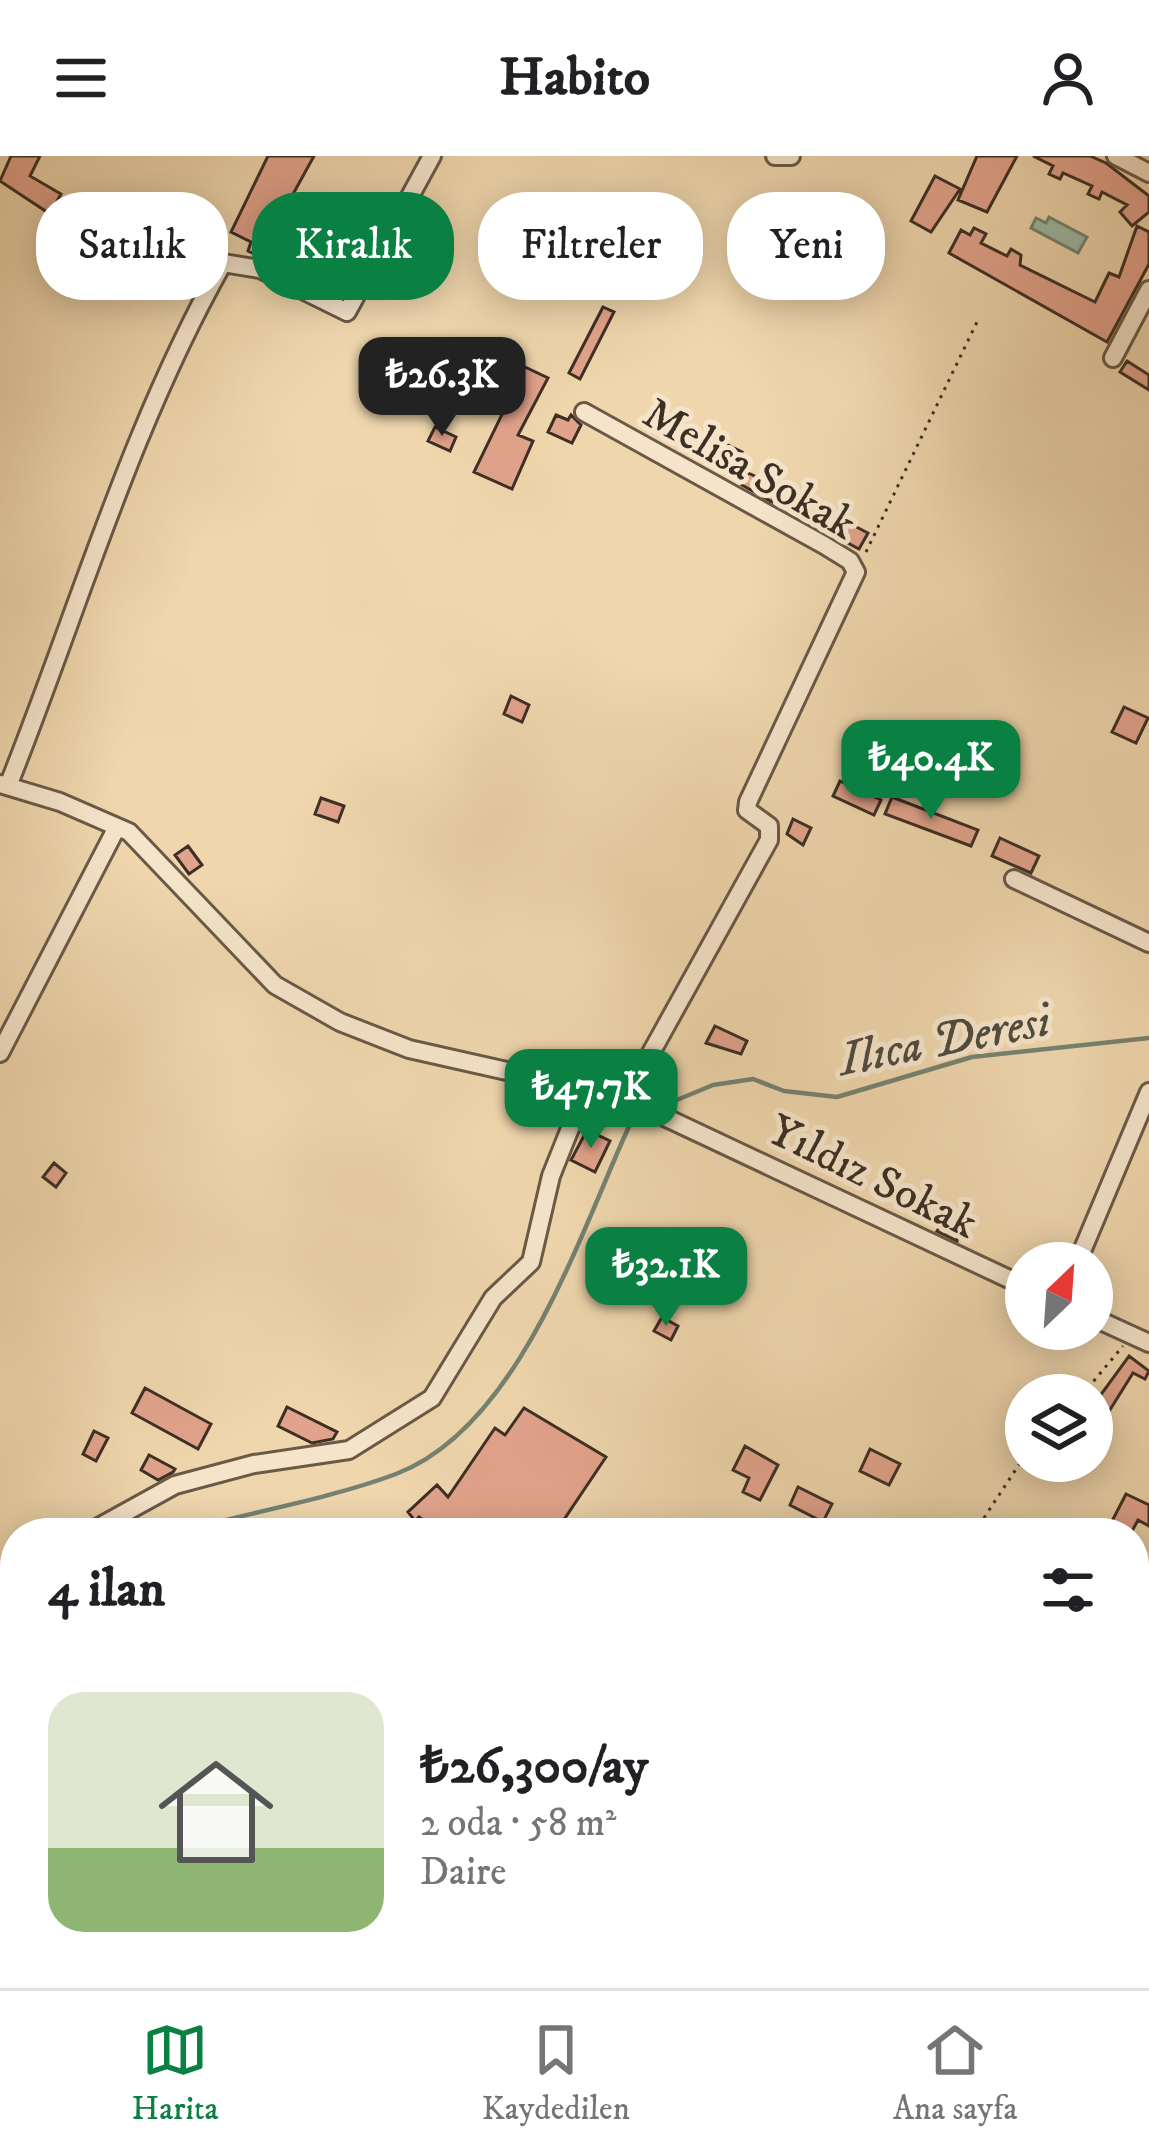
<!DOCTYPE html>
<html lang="tr">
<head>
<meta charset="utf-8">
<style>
  body { margin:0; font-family:"IM FELL DW Pica",serif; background:#f6f6f6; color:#202124; height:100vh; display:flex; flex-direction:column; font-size:45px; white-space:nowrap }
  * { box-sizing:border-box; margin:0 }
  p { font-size:39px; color:#757577 }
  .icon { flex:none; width:66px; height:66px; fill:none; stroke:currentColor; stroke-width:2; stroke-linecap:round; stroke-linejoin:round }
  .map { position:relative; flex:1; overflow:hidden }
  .sheet { position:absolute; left:0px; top:1362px; width:1149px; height:471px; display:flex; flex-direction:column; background:#fff; border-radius:48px 48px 0 0; box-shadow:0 6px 30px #0003 }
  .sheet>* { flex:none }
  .banner { position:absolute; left:36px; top:36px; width:1077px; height:108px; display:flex; gap:24px }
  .needle { width:78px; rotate:25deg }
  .controls { position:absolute; left:1005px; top:1086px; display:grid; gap:24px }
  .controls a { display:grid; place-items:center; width:108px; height:108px; border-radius:50%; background:#fff; box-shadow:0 6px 30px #0003; font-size:60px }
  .price { position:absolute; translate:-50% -102px; padding:0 27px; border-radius:24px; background:#0b8043; color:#fff; font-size:39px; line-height:78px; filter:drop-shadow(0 3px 6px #0008) }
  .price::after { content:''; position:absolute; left:50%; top:72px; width:36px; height:27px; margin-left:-18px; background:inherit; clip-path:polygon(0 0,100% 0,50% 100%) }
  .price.active { background:#222; color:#fff }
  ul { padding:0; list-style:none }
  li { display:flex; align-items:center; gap:36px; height:300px; padding:0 48px }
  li+li { border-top:3px solid #e0e0e0 }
  li span { display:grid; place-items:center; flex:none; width:336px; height:240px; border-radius:36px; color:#555 }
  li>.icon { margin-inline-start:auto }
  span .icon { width:144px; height:144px; fill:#fffc; stroke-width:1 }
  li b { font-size:51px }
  h2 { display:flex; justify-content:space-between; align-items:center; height:144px; padding:0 48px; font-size:51px }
  .pill { padding:0 42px; border-radius:48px; background:#fff; box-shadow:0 6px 30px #0003; font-size:42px; line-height:108px }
  .pill.active { background:#0b8043; color:#fff }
  header { display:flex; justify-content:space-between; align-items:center; height:156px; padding:0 48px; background:#fff; font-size:54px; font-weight:700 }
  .dock { display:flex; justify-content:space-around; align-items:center; height:168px; border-top:3px solid #e0e0e0; background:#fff; font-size:33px; color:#757577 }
  .dock a { display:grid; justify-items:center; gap:6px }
  .dock .active { color:#0b8043 }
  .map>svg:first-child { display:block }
</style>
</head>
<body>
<header><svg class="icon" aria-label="menu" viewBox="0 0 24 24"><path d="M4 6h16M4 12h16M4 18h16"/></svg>Habito<svg class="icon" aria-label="person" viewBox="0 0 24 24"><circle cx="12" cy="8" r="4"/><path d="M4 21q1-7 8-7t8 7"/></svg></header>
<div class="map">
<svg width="1149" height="1832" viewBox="0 0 1149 1832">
  <rect width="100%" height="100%" fill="#efd6ad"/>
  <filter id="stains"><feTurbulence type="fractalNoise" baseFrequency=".00167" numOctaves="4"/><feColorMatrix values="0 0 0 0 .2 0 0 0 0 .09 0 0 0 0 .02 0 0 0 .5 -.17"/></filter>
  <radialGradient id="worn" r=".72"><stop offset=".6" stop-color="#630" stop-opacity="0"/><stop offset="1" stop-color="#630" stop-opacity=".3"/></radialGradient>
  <path fill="#9bbaa5" stroke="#758271" stroke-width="3" d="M1049,61l38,20 -9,16 -47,-25 5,-10 10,5z"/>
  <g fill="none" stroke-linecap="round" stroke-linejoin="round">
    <path stroke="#758271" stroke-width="4.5" d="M660,951l53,-22 40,-6 31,12 53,6 135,-40 177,-19
      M174,1377c73,-20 152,-33 222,-59 124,-47 184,-242 235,-352l14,-7
      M0,1480l15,-11"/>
  </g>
  <path fill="#e2a38c" stroke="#3c2f24" stroke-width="3" d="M11,0h29l-10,20 31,18 -11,20 -50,-33z
    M268,0h46l-55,100 -11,-5 3,-9 -20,-10z
    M977,0h40l-30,56 -29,-12z
    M1033,0h57l16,7 43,33v16l-17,14 -12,-14 7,-7 -25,-13 -3,7 -11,-5 4,-8 -29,-13 -3,6 -11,-5 4,-8z
    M935,20l25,13 -29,43 -20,-11z
    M422,44l18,9 -24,47 -19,-9z
    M1137,70l12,6v32l-42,78 -158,-89 12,-23 9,5 4,-7 12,6 -5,9 26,13 4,-7 10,6 -1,10 75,37 14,-29 10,4z
    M168,76l40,20 -8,14 -40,-19z
    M603,151l11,5 -34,67 -11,-6z
    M1127,205l22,14v15l-29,-18z
    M525,211l23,11 -30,57 15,6 -21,48 -38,-17z
    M556,259l12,5 3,-5 10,10 -9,18 -24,-11z
    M435,271l21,10 -6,14 -22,-10z
    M728,289l14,7 -8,18 -14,-6z
    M748,317l31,14 -7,15 -30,-17z
    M841,363l27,14 -9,16 -26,-14z
    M511,540l18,9 -7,17 -18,-8z
    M1124,551l24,11 -12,25 -24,-11z
    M840,625l41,19 -7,15 -41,-19z
    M892,641l86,33 -7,16 -86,-32z
    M321,642l23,8 -6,16 -23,-8z
    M793,663l18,9 -8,17 -16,-11z
    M1000,682l39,18 -8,17 -39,-17z
    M188,690l14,19 -13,9 -14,-19z
    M715,870l32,15 -6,13 -35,-11z
    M587,974l23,11 -15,31 -24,-12z
    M54,1007l12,10 -10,14 -13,-10z
    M944,1062l15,7 -2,16 -20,-10z
    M662,1161l16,9 -7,14 -17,-9z
    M1129,1200l20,15 -4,8 -12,-6 -25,40 -14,-9z
    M145,1232l66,36 -13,25 -66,-36z
    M287,1251l50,25 -4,7 -21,4 -34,-17z
    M524,1252l82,49 -51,76h-113l-23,-16 -4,4 -7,-9 29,-27 11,12 47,-69 10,7z
    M94,1275l14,7 -12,23 -13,-7z
    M745,1290l33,19 -18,35 -17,-8 6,-14 -16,-8z
    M870,1293l30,15 -11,21 -29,-14z
    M149,1299l26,14 -2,3 -15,8 -17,-10z
    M798,1331l34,17 -9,18 -33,-17z
    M1126,1338l23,11v21l-11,-6 -7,13h-16l-7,-4z
    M0,1662l15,7v118l-15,-9z
    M82,1818h68l-7,14h-30z"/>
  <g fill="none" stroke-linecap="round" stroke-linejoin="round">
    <defs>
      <path id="minor" d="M775,0h16
        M1116,0l33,17
        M1113,202l36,-68
        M584,256l240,133 26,16 6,11 -108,230 -1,8 22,16v14l-127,229 -25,27
        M0,628l60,18 69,30 146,153 65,37 69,27 213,48 404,190
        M8,630c70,-175 122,-358 215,-523l37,6 87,43 85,-156
        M1014,723l135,64
        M0,897l117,-226
        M1077,1107l72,-171
        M1092,1161l57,26
        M88,1377l87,-48 79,-21 95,-14 83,-52 61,-100 38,-36 20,-86 20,-50 21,-17 4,-18
        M0,1436l15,-10"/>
    </defs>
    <use href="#minor" stroke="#695946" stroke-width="22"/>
    <path stroke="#3c2f24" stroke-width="3" stroke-dasharray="3 6" stroke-linecap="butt" d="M866,396l111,-230
      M1082,1239l41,-49
      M974,1377l52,-79
      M0,1786l15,8
      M60,1818l27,14
      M839,1832l1,-14"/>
    <use href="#minor" stroke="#f5e4ca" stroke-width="16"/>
  </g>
  <g text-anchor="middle" stroke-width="10" stroke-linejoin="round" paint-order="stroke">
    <g font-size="45" fill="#3c2f24" stroke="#f5e4ca">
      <text transform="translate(751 311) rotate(30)" y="16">Melisa Sokak</text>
      <text transform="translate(874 1019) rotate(26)" y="16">Yıldız Sokak</text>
    </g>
    <g font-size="48" font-style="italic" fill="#4f4b3e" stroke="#f5e4ca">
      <text transform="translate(944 882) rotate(-11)" y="17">Ilıca Deresi</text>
    </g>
  </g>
  <rect width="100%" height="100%" filter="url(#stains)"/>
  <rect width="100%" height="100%" fill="url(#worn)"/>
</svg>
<div class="controls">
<a><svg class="needle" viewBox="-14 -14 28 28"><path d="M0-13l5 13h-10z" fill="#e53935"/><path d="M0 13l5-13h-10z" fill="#757577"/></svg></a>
<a><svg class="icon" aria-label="layers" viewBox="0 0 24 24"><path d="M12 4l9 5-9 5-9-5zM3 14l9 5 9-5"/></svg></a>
</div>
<b class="price active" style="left:442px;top:283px">₺26.3K</b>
<b class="price" style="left:931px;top:666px">₺40.4K</b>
<b class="price" style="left:591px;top:995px">₺47.7K</b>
<b class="price" style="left:666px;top:1173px">₺32.1K</b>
<div class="banner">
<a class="pill">Satılık</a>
<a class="pill active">Kiralık</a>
<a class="pill">Filtreler</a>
<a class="pill">Yeni</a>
</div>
<section class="sheet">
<h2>4 ilan<svg class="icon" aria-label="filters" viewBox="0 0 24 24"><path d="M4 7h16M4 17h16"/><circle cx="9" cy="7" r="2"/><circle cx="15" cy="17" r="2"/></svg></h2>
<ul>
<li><span style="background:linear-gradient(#dfe7d0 65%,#8fb573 0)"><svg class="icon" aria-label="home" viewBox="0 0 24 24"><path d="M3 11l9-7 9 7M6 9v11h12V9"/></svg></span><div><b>₺26,300/ay</b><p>2 oda · 58 m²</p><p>Daire</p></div></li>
</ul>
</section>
</div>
<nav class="dock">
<a class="active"><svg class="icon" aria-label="map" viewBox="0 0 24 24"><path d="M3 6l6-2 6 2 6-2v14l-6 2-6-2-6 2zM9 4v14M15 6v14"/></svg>Harita</a>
<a><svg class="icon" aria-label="saved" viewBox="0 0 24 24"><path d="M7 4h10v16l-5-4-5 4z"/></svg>Kaydedilen</a>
<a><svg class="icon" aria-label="home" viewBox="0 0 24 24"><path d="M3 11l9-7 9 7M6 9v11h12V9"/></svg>Ana sayfa</a>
</nav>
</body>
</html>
